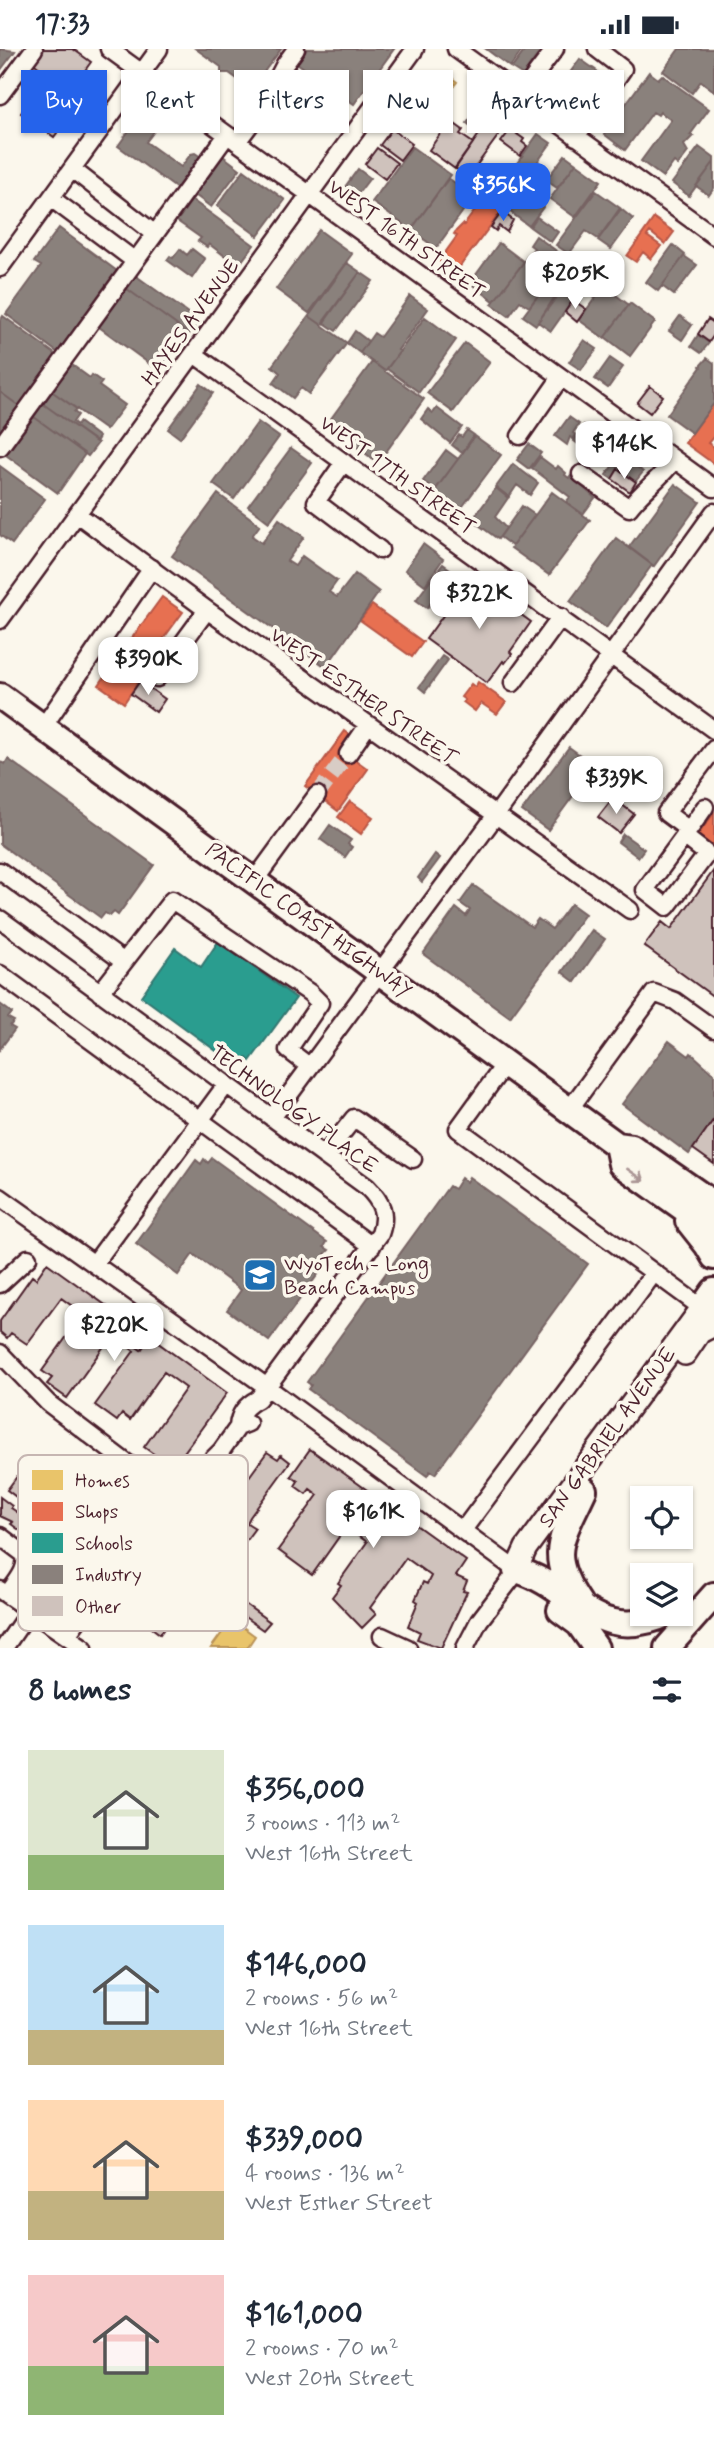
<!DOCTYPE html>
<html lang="en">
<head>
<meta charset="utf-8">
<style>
  body { margin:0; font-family:Mynerve,sans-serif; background:#f2f2f3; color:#1f2937; height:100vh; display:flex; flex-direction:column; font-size:26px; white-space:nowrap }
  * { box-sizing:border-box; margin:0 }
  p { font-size:23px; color:#747a83 }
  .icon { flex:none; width:38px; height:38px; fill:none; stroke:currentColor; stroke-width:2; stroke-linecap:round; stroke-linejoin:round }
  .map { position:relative; height:1599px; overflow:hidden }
  .details { display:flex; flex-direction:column; background:#fff; flex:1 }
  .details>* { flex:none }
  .guide { position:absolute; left:21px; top:21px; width:672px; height:63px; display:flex; gap:14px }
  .tools { position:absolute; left:630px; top:1437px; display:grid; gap:14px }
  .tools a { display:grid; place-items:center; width:63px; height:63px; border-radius:0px; background:#fff; box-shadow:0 2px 5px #0004; font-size:35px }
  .price { position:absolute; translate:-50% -60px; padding:0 16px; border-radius:14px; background:#fff; color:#222; font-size:23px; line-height:46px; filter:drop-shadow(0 2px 4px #0008) }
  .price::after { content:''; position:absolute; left:50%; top:42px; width:21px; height:16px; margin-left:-10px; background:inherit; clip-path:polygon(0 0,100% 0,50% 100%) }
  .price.selected { background:#2563eb; color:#fff }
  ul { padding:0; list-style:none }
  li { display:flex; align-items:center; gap:21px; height:175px; padding:0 28px }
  li span { display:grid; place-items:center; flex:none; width:196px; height:140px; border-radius:0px; color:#555 }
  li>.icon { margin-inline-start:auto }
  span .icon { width:84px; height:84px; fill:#fffc; stroke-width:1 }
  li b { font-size:30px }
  h2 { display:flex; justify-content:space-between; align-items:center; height:84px; padding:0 28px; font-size:30px }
  .chip { padding:0 24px; border-radius:0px; background:#fff; box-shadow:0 2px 5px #0004; font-size:24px; line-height:63px }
  .chip.selected { background:#2563eb; color:#fff }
  .status { display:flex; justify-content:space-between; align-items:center; height:49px; padding:0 35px; background:#fff; direction:ltr }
  .status svg { height:19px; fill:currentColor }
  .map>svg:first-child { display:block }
</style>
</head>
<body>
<div class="status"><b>17:33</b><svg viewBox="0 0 49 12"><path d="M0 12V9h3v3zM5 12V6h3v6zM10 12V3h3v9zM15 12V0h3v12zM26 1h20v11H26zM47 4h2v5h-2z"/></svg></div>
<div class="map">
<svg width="714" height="1599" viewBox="0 0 714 1599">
  <rect width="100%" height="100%" fill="#fbf7ec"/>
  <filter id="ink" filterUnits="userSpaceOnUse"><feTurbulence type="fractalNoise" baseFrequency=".0143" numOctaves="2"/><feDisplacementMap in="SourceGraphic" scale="14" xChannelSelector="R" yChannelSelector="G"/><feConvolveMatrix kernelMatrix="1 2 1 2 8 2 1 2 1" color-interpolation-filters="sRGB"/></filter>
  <g filter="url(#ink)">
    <path fill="#e9c46a" stroke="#b99257" stroke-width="2" d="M452,29l5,4 -15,20 -10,-7 11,-15 6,2z
      M232,1570l23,17 -8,12h-36z"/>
    <path fill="#e76f51" stroke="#b85746" stroke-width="2" d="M485,148l18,12 -48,64 -16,-12 18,-25 -3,-2 2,-3 7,-7 1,1z
      M654,169l20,14 -9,12 -15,-12 -3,4 14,10 -10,13 -8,-7 -7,10 -9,-6z
      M714,354v33l-6,7 6,4v17l-29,-21z
      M162,548l21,15 -44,60 -21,-15z
      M372,556l51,37 -11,15 -52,-37z
      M114,614l25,18 -15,22 -25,-18z
      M478,633l28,20 -9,12 -16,-11 -6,8 -12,-9 2,-2 -4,-3 10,-13 4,3z
      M345,682l8,6 -10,14 25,18 -30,42 -33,-25z
      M350,752l23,16 -12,17 -23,-17z
      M714,764v35l-17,-12z"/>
    <path fill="#2a9d8f" stroke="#347771" stroke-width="2" d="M218,893l78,56 -46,63 -4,-4 -4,6 -5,-4 -3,5 -93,-68 34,-48 26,19z"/>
    <path fill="#8a817c" stroke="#776464" stroke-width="2" d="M0,0l15,2 -15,20z
      M196,0h85l-30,40 -22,-16h-8v-6z
      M307,0h87l-40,55 -57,-41z
      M486,0h37l-13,18z
      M526,0h16l-19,26 -11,-7z
      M679,0h35v42l-13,-10 -9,12 -29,-22z
      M580,10l17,12 -27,37 -17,-12z
      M649,23l9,7 4,-4 47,34 -19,26 3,1 -9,9 4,7 -10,13 -4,-3 -11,15 -22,-16 30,-41 -11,-8 -2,3 -5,-3 -28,38 -21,-16z
      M486,48l12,9 -20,26 -11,-9z
      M138,69l17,12 -9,12 35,25 10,-13 4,-1 6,4 -21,34 -62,-45z
      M538,85l13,9 -23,32 -13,-9z
      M412,98l39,28 -40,55 -39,-28z
      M699,98l15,11v4l-25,34 -17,-13z
      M219,104l21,16 -29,38 -20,-15z
      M565,106l11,8 -19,25 -11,-8z
      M714,113v26l-5,7 -13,-9z
      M576,114l25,18 -26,36 -25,-18z
      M358,120l12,9 -16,21 -12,-8z
      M244,121l41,30 -27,36 -41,-30z
      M448,129l26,18 -38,52 -25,-18z
      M508,130l36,27 -15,20 -36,-27z
      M596,142l24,17 -22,31 -12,-8 -17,23 -13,-9z
      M192,151l62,45 -16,21 -29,-22 -2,3 -9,-6 3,-3 -24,-17z
      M621,160l12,10 -22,30 -13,-9z
      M537,168l21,15 -7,10 -21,-15z
      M59,179l62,46 -60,81 -55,-41 35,-48 -7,-4z
      M319,181l33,24 -43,59 -33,-24z
      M536,187l30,22 -37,49 -9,-6 -11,15 -17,-12 42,-56 -4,-3z
      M499,194l25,19 -30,39 -24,-18z
      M673,196l12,10 -27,36 -12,-9z
      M180,200l7,6 5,-6 13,10 -13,19 -25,-18 3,-4 3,2z
      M684,207l13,9 -23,30 -12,-9z
      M347,214l13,9 -38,53 -13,-9z
      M557,221l11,7 -32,48 -13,-9z
      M360,223l13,9 -37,50 -13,-9z
      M132,224l67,48 -10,13 -66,-48z
      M123,237l63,46 -28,38 -63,-46z
      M604,237l25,19 -25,33 -25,-18z
      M561,242l12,9 -22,31 -13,-9z
      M410,247l18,13 -30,41 2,1 -15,20 -25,-18 14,-20 6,4z
      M630,254l25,19 -25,34 -25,-19z
      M3,267l56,41 -37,51 -22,-16v-71z
      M309,267l38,27 -38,51 -8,-6 -8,10 -20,-15 7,-10 -8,-7z
      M680,267l12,9 -10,15 -13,-9z
      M425,268l31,23 -37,52 -32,-23z
      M355,282l13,10 -8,12 -13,-10z
      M698,286l11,8 -8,10 -10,-7z
      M584,291l13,9 -16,21 -12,-8z
      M465,294l25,19 -37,50 -26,-19z
      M610,309l13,9 -15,21 -13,-9z
      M707,309l7,5v40l-22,30 -25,-18 34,-48 -1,-1z
      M68,313l22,16 2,-3 10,7 -3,4 26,19 -19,25 -56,-40z
      M372,313l52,37 -46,64 -51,-39z
      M201,335l12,9 -33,45 -12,-9z
      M50,341l27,19 -3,3 4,3 -5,7 4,3 2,-3 20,15 -3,5 -57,-41z
      M0,343l22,16 -22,29z
      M39,352l59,42 -10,13 -58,-42z
      M437,359l25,19 -12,16 -29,-24 7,-10 5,4z
      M34,368l51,37 -27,39 -52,-38z
      M569,368l10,7 -6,9 3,2 -3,4 -3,-2 -3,8 -12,-9z
      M258,373l21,15 -45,62 -21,-15z
      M584,376l10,8 -8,11 -2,-2 -3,4 -7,-5z
      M467,381l7,5 -12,18 -10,-8 7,-10 3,2z
      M475,387l26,19 -41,55 -26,-18z
      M529,395l12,9 -12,16 -12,-9z
      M291,399l21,15 -43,59 -21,-16z
      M446,401l12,9 -23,31 -12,-9z
      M621,405l5,4 3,-4 3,3 -2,4 13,11 -8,10 -16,-13 -7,10 -6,-4z
      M540,408l16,12 2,-3 8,7 -1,2 4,3 1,-2 25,22 -12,16 -17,-12 4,-5 -38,-29z
      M513,415l25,19 -8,12 -13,-10 -8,12 -13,-10z
      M0,417l45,33 -33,45 -12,-9z
      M675,435l25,18 -46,64 -25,-19z
      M496,439l12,10 -13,19 11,11 -8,11 -26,-19z
      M552,443l38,28 -41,55 -38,-27z
      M218,445l42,31 -8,11 10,7 17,-24 25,18 -17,24 8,5 7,-10 35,25 -8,11 8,5 18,-23 24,18 -53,75 -154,-111z
      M522,457l13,9 -23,31 -12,-9z
      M616,489l36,27 -46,63 -36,-27z
      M423,495l20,15 -18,26 -20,-15z
      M443,515l11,8 -27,36 -11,-8z
      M442,607l6,4 -23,32 -6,-5z
      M569,698l26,19 -47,64 -26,-19z
      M8,710l146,106 -36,50 -4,-3 -4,4 -5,-3 -4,5 -101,-74v-82l5,2z
      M330,776l21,15 -3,4 4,3 -7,10 -25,-18z
      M623,785l21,15 -6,8 -20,-15z
      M435,805l5,4 -18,24 -4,-4z
      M473,836l59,42 6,-8 14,10 19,-25 14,10 -75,103 -87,-63 33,-46 10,8 4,-6 -10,-7z
      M592,881l13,9 -30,43 -13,-10z
      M0,955l12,9 -4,5 6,3 -4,5 5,3 -15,20z
      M669,992l20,15 2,-3 23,21v45l-25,35 -67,-50z
      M212,1109l115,84 -3,5 5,3 -4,4 5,4 -61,83 -42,-31 14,-20 -48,-36 -15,21 -42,-31 60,-84 5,4 3,-5 4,4z
      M469,1128l119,87 -153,210 -5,-3 -3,5 -119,-87 3,-4 -4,-3 142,-196 5,3 7,-11 5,4z"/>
    <path fill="#cfc2bc" stroke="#4a1f2b" stroke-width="2" fill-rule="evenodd" d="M41,0h32l18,13 -21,29 11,9 -27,37 -33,-24 28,-38 -17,-13z
      M452,73l11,8 -3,4 13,9 -18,26 -26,-19 18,-26 2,2z
      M485,77l14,8 -1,2 -30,41 -13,-9z
      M392,80l20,15 -12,16 -20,-15z
      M511,80l8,3 -2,2 7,5 -2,3 5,4 -7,10 -19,-14z
      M377,99l20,15 -12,16 -20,-15z
      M502,163l11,8 -6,12 -8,-6 -3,5 -5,-4z
      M573,251l13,9 -9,13 -12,-10z
      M708,270l6,4v12l-5,7 -11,-8z
      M650,337l13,10 -13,17 -13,-10z
      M618,420l18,13 -6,10 -18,-13z
      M473,531l58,42 -21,30 2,2 -7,9 -2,-2 -16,22 -61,-44 42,-58z
      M140,632l25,18 -9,13 -25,-18z
      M613,749l21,16 -15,19 -21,-16z
      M714,821v127l-70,-51 18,-24 9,7z
      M714,1070v45l-21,-15z
      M47,1214l75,54 -9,13 28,20 9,-13 77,56 -58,80 -14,-10 4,-5 -15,-11 42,-59 -22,-16 -34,48 -8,-6 -5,7 -22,-16 39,-54 -22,-16 -45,63 -20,-14 5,-6 -10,-7 41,-57 -22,-16 -34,46 -16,-11 -4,5 -7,-6v-11l32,-45 4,3z
      M310,1400l156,112 -10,15 11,5 -4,10 4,1 -26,56 -24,-9 3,-7 -12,-6 10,-24 -3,-2 8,-18 4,2 4,-8 -25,-18 -36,50 6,6 -14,14 -30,-31 9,-12 -3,-2 29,-41 -21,-15 -34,48 -34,-25 40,-55 -8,-6 -4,5 -11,-8 3,-5 -7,-5z
      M267,1403l11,7 3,-4 9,7 -40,55 -3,6 8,5 -53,72 -18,-14 -15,21 7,5 -16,22 -8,-6 9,-13 -4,-3 -8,10 -18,-13 10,-14 9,7 52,-71 5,4zM226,1474l13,10 -9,13 -13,-10z
      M24,1418l6,5 -7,9 7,5 7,-9 7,5 -5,6 7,5 4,-6 7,5 -7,9 7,5 7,-10 6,5 -15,25 -9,-7 1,-2 -13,-8 2,-3 -5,-4 -3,4 -21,-16z
      M0,1448l12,9 -1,2 39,26 -9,12 -30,-22 2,-2 -13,-6z
      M245,1555l25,18 -7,8 -24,-17z"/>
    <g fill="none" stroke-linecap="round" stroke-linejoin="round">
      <path stroke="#d8ccc5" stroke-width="16" stroke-dasharray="16 8" stroke-linecap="butt" d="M317,746l31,-41"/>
      <defs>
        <path id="minor" d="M109,0l605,439
          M456,0l258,187
          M0,46l34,-46
          M520,46l35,-46
          M576,88l47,-68 -26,-20
          M237,93l24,-32 24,-46 11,-15
          M72,120l83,65
          M51,149l84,63
          M0,219l159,-219
          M194,305l520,376
          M520,387l41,-59
          M0,398l227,-312
          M344,413l-28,40 64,48
          M581,425l48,34c14,-18 32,-30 45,-48
          M77,465l130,96 423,300
          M0,571l415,-571
          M157,629l50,-68
          M513,634l48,-66
          M43,678l109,-159
          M348,705l20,-29
          M689,781l16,-23
          M684,787l23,18 -40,53 -22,-17 44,-60 -23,-17 48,-64
          M0,822l124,91
          M255,831l62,-85
          M0,870l367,268c15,15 20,27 13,47l-122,165c-12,6 -19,14 -20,28
          M0,925l372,272
          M100,944l72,-93 138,93 10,10 -32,47 21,16
          M505,1015l-47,65 251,184
          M569,1061l85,-117 21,8 39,28
          M272,1069l224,-303 218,-303
          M324,1107l30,-38 59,41
          M0,1148l267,190 249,183
          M94,1215l132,-179
          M0,1235l28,-26
          M0,1304l48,50 125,95
          M463,1481l191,-257
          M0,1487l24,18c6,14 -9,29 -17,41
          M0,1541l84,58
          M67,1586l89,-120 65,-64 17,-24 10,-4
          M382,1587l26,12
          M4,1599l26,-38
          M465,1599l14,-27 43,-56"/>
        <path id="major" d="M685,1305l15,-22 14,-7
          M516,1521l10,-22 176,-240"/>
        <path id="highway" d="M0,647l617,449 15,2 82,57
          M617,1096l4,19 93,66
          M688,1172l19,24 7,12
          M702,1259l12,-17
          M516,1521c59,16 79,78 153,43
          M580,1555c-34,-50 -19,-64 4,-114
          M560,1561l19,14 17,24
          M667,1599l47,-53"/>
      </defs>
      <use href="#minor" stroke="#4a1f2b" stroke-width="21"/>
      <use href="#major" stroke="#4a1f2b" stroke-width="26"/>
      <use href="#highway" stroke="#4a1f2b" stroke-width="30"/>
      <use href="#minor" stroke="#fbf7ec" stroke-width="16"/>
      <use href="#major" stroke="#fbf7ec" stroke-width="21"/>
      <use href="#highway" stroke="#fbf7ec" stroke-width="24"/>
    </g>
    <defs><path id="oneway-shaft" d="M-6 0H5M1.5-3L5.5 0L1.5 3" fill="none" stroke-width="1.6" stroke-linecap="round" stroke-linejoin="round" transform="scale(1.75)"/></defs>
    <use stroke="#ab9695" href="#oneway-shaft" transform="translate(636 1126) rotate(35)"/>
  </g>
  <defs>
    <symbol id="school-square" viewBox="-11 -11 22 22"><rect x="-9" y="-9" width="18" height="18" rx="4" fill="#1f6fb2" stroke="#fbf7ec"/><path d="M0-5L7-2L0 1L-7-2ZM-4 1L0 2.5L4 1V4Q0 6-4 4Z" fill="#fff"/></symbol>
  </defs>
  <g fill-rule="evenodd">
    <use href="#school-square" x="241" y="1207" width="38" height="38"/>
  </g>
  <g text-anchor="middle" stroke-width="7" stroke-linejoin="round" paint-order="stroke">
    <g font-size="21" fill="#4a1f2b" stroke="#fbf7ec">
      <text transform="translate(407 190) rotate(36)" y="7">WEST 16TH STREET</text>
      <text transform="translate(190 273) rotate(-54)" y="7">HAYES AVENUE</text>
      <text transform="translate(398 426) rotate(36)" y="7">WEST 17TH STREET</text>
      <text transform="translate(364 647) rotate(35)" y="7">WEST ESTHER STREET</text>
      <text transform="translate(309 871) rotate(36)" y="7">PACIFIC COAST HIGHWAY</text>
      <text transform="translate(294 1060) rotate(36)" y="7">TECHNOLOGY PLACE</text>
      <text transform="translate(607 1388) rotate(-54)" y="7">SAN GABRIEL AVENUE</text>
    </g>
    <g font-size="21" fill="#4a1f2b" stroke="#fbf7ec" text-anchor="start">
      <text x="284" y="1221">WyoTech - Long<tspan x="284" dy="24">Beach Campus</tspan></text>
    </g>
  </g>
  <rect x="18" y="1406" width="230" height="176" rx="10" fill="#fbf7ec" stroke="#c6b6b2" stroke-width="2"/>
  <rect x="32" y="1421" width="31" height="20" fill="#e9c46a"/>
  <rect x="32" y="1453" width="31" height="19" fill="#e76f51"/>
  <rect x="32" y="1484" width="31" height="20" fill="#2a9d8f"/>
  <rect x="32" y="1516" width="31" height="19" fill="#8a817c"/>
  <rect x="32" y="1547" width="31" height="20" fill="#cfc2bc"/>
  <g font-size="19" fill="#4a1f2b">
    <text x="75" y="1438">Homes</text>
    <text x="75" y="1469">Shops</text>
    <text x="75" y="1501">Schools</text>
    <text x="75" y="1532">Industry</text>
    <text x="75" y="1564">Other</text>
  </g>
</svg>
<div class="tools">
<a><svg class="icon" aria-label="locate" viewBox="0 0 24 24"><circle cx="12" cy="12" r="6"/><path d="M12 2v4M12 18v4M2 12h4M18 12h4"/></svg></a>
<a><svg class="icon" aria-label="layers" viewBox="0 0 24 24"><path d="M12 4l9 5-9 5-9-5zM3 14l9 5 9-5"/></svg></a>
</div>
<b class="price selected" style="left:503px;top:174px">$356K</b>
<b class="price" style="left:575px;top:262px">$205K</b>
<b class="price" style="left:624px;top:432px">$146K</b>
<b class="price" style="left:479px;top:582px">$322K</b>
<b class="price" style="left:148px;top:648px">$390K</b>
<b class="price" style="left:616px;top:767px">$339K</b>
<b class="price" style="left:114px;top:1314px">$220K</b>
<b class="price" style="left:373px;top:1501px">$161K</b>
<div class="guide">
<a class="chip selected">Buy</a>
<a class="chip">Rent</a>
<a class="chip">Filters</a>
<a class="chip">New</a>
<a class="chip">Apartment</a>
</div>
</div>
<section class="details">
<h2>8 homes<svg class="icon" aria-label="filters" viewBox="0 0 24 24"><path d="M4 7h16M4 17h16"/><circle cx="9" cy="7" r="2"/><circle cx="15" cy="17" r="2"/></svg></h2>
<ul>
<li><span style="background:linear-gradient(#dfe7d0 75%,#8fb573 0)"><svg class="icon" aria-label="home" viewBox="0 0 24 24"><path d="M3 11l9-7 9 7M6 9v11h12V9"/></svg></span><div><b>$356,000</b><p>3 rooms · 113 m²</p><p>West 16th Street</p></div></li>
<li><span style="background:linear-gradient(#bfe0f5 75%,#c2b280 0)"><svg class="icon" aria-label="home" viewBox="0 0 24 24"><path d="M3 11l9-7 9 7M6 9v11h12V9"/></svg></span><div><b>$146,000</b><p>2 rooms · 56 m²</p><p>West 16th Street</p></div></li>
<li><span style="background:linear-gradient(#ffd9b3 65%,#c2b280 0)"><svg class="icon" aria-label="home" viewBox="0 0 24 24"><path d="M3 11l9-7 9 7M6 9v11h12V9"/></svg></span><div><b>$339,000</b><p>4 rooms · 136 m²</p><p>West Esther Street</p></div></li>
<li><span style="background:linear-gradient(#f6c9c9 65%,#8fb573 0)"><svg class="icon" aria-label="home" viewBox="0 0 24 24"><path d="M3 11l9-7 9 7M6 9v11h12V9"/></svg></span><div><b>$161,000</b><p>2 rooms · 70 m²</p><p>West 20th Street</p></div></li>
</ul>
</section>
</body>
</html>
